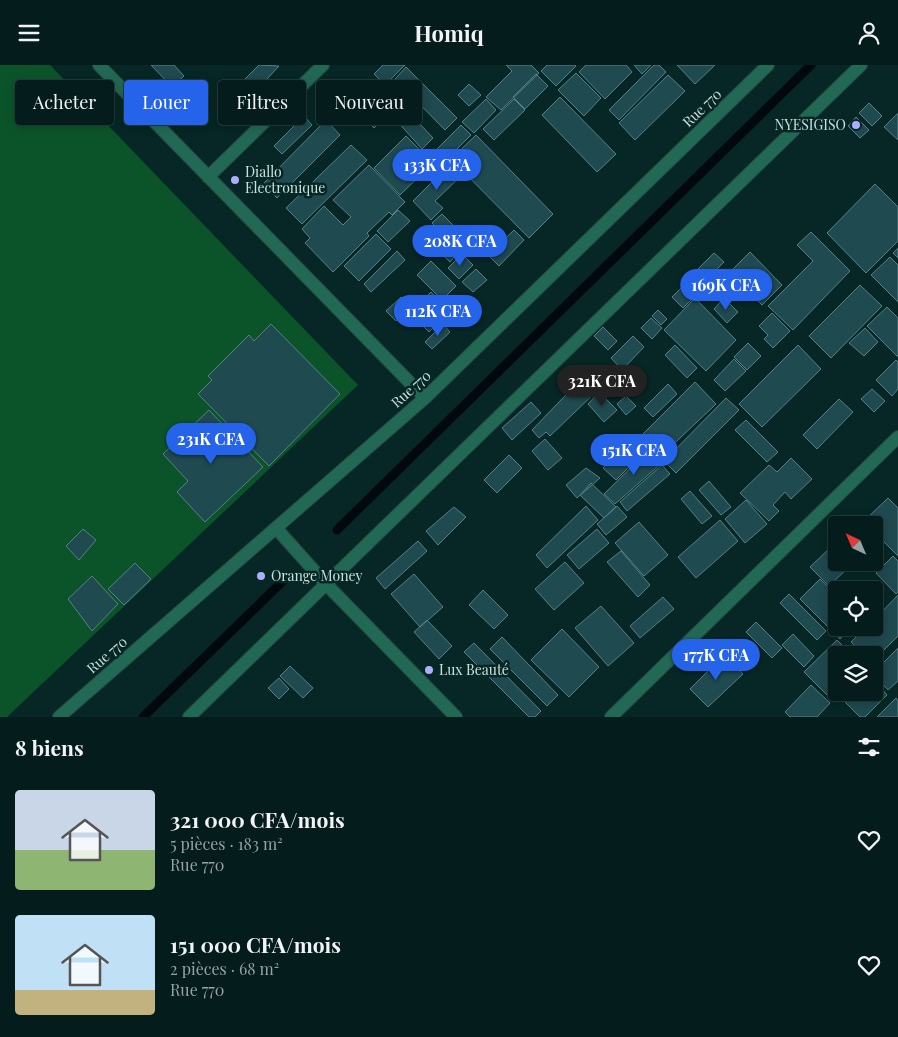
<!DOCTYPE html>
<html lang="fr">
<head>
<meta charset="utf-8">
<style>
  body { margin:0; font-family:"Playfair Display",serif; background:#122a29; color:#f1f3f6; height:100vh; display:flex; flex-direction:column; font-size:19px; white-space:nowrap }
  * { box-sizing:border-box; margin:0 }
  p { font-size:16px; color:#97a2a3 }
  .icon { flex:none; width:28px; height:28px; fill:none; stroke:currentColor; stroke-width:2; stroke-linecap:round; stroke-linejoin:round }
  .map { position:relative; height:652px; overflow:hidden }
  .sheet { display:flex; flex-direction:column; background:#041d1c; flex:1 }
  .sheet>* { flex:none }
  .hud { position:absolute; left:15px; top:15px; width:500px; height:45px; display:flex; gap:10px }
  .needle { width:32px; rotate:316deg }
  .tools { position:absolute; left:828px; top:451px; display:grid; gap:10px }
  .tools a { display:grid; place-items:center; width:55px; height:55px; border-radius:5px; background:#041d1c; box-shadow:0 2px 12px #0003,0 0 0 1px #253b3b; font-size:25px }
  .price { position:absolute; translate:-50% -42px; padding:0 11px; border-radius:18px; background:#2563eb; color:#fff; font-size:16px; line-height:32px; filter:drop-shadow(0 1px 2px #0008) }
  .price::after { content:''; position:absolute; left:50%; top:30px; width:15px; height:11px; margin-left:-8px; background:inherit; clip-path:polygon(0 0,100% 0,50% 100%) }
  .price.on { background:#222; color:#fff }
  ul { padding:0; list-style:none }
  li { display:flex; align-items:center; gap:15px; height:125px; padding:0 15px }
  li span { display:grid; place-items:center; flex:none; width:140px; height:100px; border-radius:5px; color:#555 }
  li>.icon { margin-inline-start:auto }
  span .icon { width:60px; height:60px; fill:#fffc; stroke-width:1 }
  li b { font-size:21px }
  h2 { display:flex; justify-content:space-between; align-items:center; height:60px; padding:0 15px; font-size:21px }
  .chip { padding:0 18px; border-radius:5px; background:#041d1c; box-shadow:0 2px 12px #0003,0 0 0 1px #253b3b; font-size:18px; line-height:45px }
  .chip.on { background:#2563eb; color:#fff }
  header { display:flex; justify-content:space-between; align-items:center; height:65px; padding:0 15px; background:#041d1c; font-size:22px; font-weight:700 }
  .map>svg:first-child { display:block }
</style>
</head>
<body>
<header><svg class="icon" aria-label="menu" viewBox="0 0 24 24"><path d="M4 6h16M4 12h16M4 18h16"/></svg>Homiq<svg class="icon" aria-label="person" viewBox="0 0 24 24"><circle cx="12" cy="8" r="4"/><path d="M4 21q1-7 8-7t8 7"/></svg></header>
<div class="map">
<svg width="898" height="652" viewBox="0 0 898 652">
  <rect width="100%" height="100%" fill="#062725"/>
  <path fill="#0b542a" d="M0,0h50l308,320 -351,332h-7z"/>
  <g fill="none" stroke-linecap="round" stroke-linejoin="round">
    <path stroke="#01090e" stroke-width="9" d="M337,465l474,-465
      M143,652l143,-139"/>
  </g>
  <path fill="#1f4a50" stroke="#568187" d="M151,0h23l10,11 -12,11z
    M259,0l20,1 -22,24 -12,-11z
    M383,0h22l-20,20 -11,-11z
    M506,0h25l8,8 -38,37 -15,-13 26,-26z
    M547,0h27l2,1 -20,20 -15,-15z
    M586,0h40l6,7 -27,27 -26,-27z
    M634,0h17l-9,9z
    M654,0h5l7,7 -47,48 -10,-10z
    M677,0h38l-20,19z
    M406,2l51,51 -12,12 -50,-51z
    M576,8l25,25 -17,18 -26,-26z
    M536,9l12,12 -23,23 -12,-12z
    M668,10l17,16 -50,49 -16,-17z
    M364,18l27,28 -17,17 -28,-28z
    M469,19l12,11 -12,11 -11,-11z
    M560,32l56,57 -19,18 -55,-57z
    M486,34l10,11 -22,23 -12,-11z
    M514,34l11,11 -31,30 -11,-11z
    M869,38l13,13 -10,10 -13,-13z
    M407,45l26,28 -11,11 -26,-29z
    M897,49h1v26l-14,-13z
    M304,51l8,9 -30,29 -8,-8z
    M856,52l13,13 -9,8 -12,-12z
    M326,55l14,15 -63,63 -14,-14z
    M461,60l10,10 -27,27 -10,-10z
    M476,70l77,79 -24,24 -78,-79z
    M406,71l27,27 -33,32 -26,-27z
    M351,80l16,15 -65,64 -16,-16z
    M451,98l12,11 -28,27 8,7 -12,12 -18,-19z
    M369,100l36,37 -13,13 -3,-3 -22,21 2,3 -36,36 -28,-29 5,-5 -8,-9 22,-23 19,19 8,-8 -18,-17z
    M875,119l23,23v34l-32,32 -39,-40z
    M398,145l12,11 -22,21 -11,-11z
    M442,149l24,24 -10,9 -24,-24z
    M514,165l10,10 -25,26 -11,-11z
    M811,167l39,39 -57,59 -25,-24 45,-45 -16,-16z
    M376,169l15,15 -32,32 -15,-15z
    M441,171l17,17 -8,9 -18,-17z
    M898,183v10l-5,-5z
    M397,186l8,9 -34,32 -7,-8z
    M750,187l32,33 -20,20 -32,-33z
    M714,188l10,9 -32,32 -10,-9z
    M462,189l11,11 -14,14 -11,-11z
    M890,192l8,8v37l-27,-27z
    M431,196l25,25 -14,14 -25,-25z
    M476,204l11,11 -14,12 -11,-10z
    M860,220l22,21 -51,52 -22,-22z
    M681,223l11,11 -9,9 -11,-11z
    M431,227l18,19 -20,21 -19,-19z
    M401,232l9,9 -14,15 -10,-10z
    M695,233l41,42 -30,31 -42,-41z
    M724,233l14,14 -11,11 -13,-14z
    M887,242l11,11v39l-31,-31z
    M658,245l9,9 -6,6 -9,-9z
    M772,248l18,18 -17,17 -9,-9 4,-4 -9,-9z
    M651,253l11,10 -10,11 -11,-11z
    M271,259l69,70 -71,72 -71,-72 14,-14 -4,-4 41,-41 5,6z
    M443,259l7,8 -18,17 -7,-7z
    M603,262l14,14 -9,9 -14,-14z
    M865,263l13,14 -14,14 -15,-13z
    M633,271l11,11 -22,23 -11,-12z
    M748,278l13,13 -14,14 -13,-13z
    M675,280l22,23 -10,10 -22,-23z
    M798,280l23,24 -59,58 -23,-23z
    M734,294l12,12 -21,20 -11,-11z
    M896,295l2,2v27l-6,7 -16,-16z
    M585,310l14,14 -49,47 -4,-4 -7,6 -7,-8z
    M695,317l21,22 -55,52 -20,-20z
    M668,319l9,10 -24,23 -9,-9z
    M872,324l13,12 -11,11 -13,-13z
    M599,327l18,18 -13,12 -16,-18z
    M626,331l10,10 -10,9 -9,-11z
    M726,333l13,12 -63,63 -12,-12z
    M839,334l14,13 -36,37 -14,-14z
    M531,337l10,11 -29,27 -10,-12z
    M209,345l54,57 -58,55 -28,-30 11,-11 -25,-27z
    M746,355l32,32 -11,10 -32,-32z
    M545,374l17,19 -14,12 -16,-19z
    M651,383l13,13 -49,43 -11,-10z
    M509,390l13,13 -25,25 -13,-13z
    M615,392l14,10 -13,13 -13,-12z
    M791,393l21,21 -21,20 -6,-7 -12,13 6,6 -10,10 -29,-28 29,-28 8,7z
    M662,400l8,9 -43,37 -7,-9z
    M586,403l14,10 -23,20 -11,-13z
    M709,416l22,26 -10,8 -22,-25z
    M591,418l25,24 -12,11 -24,-23z
    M690,426l22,25 -10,8 -21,-25z
    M888,433l10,10v48l-24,-24v-7h-7l-3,-4z
    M746,435l21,24 -22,19 -20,-24z
    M586,441l12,14 -51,48 -11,-13z
    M617,441l10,11 -21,18 -9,-11z
    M454,442l12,10 -28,28 -12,-14z
    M720,455l18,21 -42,37 -18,-21z
    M639,457l29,33 -24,21 -29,-33z
    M83,464l13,11 -17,20 -13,-14z
    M597,464l12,14 -30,26 -12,-14z
    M418,476l9,10 -42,38 -9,-11z
    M831,482l5,5v11h11l3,3 -21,20 -19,-19z
    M621,486l29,34 -12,12 -31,-35z
    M893,491l5,5v31l-2,2 -20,-21z
    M565,497l19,21 -30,27 -19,-21z
    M135,498l16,16 -27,26 -16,-16z
    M414,509l29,33 -23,20 -29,-33z
    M92,511l26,28 -26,27 -24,-32z
    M820,514l16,16v32h16l-12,12 -40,-40z
    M483,525l25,25 -14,14 -25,-24z
    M789,529l37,37 -9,9 -37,-37z
    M898,530v41l-24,24v-5h-10l-13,-13 15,-15h8v-7z
    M663,532l11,12 -34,29 -10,-12z
    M601,541l33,37 -26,23 -33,-38z
    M427,555l25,26 -13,13 -25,-27z
    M756,557l26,26 -10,10 -26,-26z
    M562,564l37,38 -30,30 -38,-37z
    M793,569l21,22 -10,11 -22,-22z
    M502,572l56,58 -11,11 -57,-57z
    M837,575l15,15h-16v38h5l-8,8 -29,-29z
    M474,578l67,68 -6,6h-6l-65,-65z
    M898,583v33l-10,9 -14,-15v-3z
    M724,590l19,19 -35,33 -18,-18z
    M290,601l23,22 -10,10 -23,-22z
    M279,613l10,11 -10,10 -11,-11z
    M874,615l13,15 -22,22h-5l-16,-16 8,-8h22z
    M811,620l19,18 -13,14h-27l-5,-5z
    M896,633l2,3v16h-21z"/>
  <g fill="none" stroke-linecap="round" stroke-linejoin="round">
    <defs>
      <path id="minor" d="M99,0l326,333
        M208,112l115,-112
        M276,463l50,56 130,133
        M59,652l366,-319 343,-333
        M189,652l672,-652
        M611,652l287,-280"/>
    </defs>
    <use href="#minor" stroke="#254542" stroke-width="14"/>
    <use href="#minor" stroke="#226955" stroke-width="12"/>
  </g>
  <g fill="#acaffb" stroke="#062725" stroke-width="2">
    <circle cx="856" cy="60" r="5"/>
    <circle cx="235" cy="115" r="5"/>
    <circle cx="261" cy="511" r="5"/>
    <circle cx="429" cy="605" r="5"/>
  </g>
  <g text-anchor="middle" stroke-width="5" stroke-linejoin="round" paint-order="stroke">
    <g font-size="14" fill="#c9e0dd" stroke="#062725">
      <text transform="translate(702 43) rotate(-44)" y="5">Rue 770</text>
      <text transform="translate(411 324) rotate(-42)" y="5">Rue 770</text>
      <text transform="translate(107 590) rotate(-41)" y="5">Rue 770</text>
    </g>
    <g font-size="14" fill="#c9e0dd" stroke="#062725" text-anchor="start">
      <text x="846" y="65" text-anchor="end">NYESIGISO</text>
      <text x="245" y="112">Diallo<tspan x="245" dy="16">Electronique</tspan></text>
      <text x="271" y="516">Orange Money</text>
      <text x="439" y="610">Lux Beauté</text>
    </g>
  </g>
</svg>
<div class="tools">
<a><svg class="needle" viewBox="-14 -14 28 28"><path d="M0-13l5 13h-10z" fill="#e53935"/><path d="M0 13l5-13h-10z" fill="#97a2a3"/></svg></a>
<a><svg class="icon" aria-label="locate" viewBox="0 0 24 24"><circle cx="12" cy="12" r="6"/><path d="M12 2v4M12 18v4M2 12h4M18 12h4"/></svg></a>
<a><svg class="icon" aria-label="layers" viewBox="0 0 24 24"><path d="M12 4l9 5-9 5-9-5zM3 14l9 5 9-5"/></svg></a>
</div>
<b class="price" style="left:437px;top:126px">133K CFA</b>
<b class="price" style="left:460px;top:202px">208K CFA</b>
<b class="price" style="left:726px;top:246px">169K CFA</b>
<b class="price" style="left:438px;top:272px">112K CFA</b>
<b class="price on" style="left:602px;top:342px">321K CFA</b>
<b class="price" style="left:211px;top:400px">231K CFA</b>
<b class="price" style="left:634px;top:411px">151K CFA</b>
<b class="price" style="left:716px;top:616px">177K CFA</b>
<div class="hud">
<a class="chip">Acheter</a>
<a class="chip on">Louer</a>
<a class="chip">Filtres</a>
<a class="chip">Nouveau</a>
</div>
</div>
<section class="sheet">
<h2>8 biens<svg class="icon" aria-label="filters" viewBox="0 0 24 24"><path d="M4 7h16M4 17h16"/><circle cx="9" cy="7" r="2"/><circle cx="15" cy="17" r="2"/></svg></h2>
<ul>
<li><span style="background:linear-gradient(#c9d6e8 60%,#8fb573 0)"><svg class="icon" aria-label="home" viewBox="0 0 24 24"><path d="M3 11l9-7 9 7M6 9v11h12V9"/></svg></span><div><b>321 000 CFA/mois</b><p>5 pièces · 183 m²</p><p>Rue 770</p></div><svg class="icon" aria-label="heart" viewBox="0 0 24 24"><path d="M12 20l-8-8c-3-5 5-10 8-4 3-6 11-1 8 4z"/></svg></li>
<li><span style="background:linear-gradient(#bfe0f5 75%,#c2b280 0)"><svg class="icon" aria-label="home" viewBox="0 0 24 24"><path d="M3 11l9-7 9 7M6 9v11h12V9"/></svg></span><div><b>151 000 CFA/mois</b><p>2 pièces · 68 m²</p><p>Rue 770</p></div><svg class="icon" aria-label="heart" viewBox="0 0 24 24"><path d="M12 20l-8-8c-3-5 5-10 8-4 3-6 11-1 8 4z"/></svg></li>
</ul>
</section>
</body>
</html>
